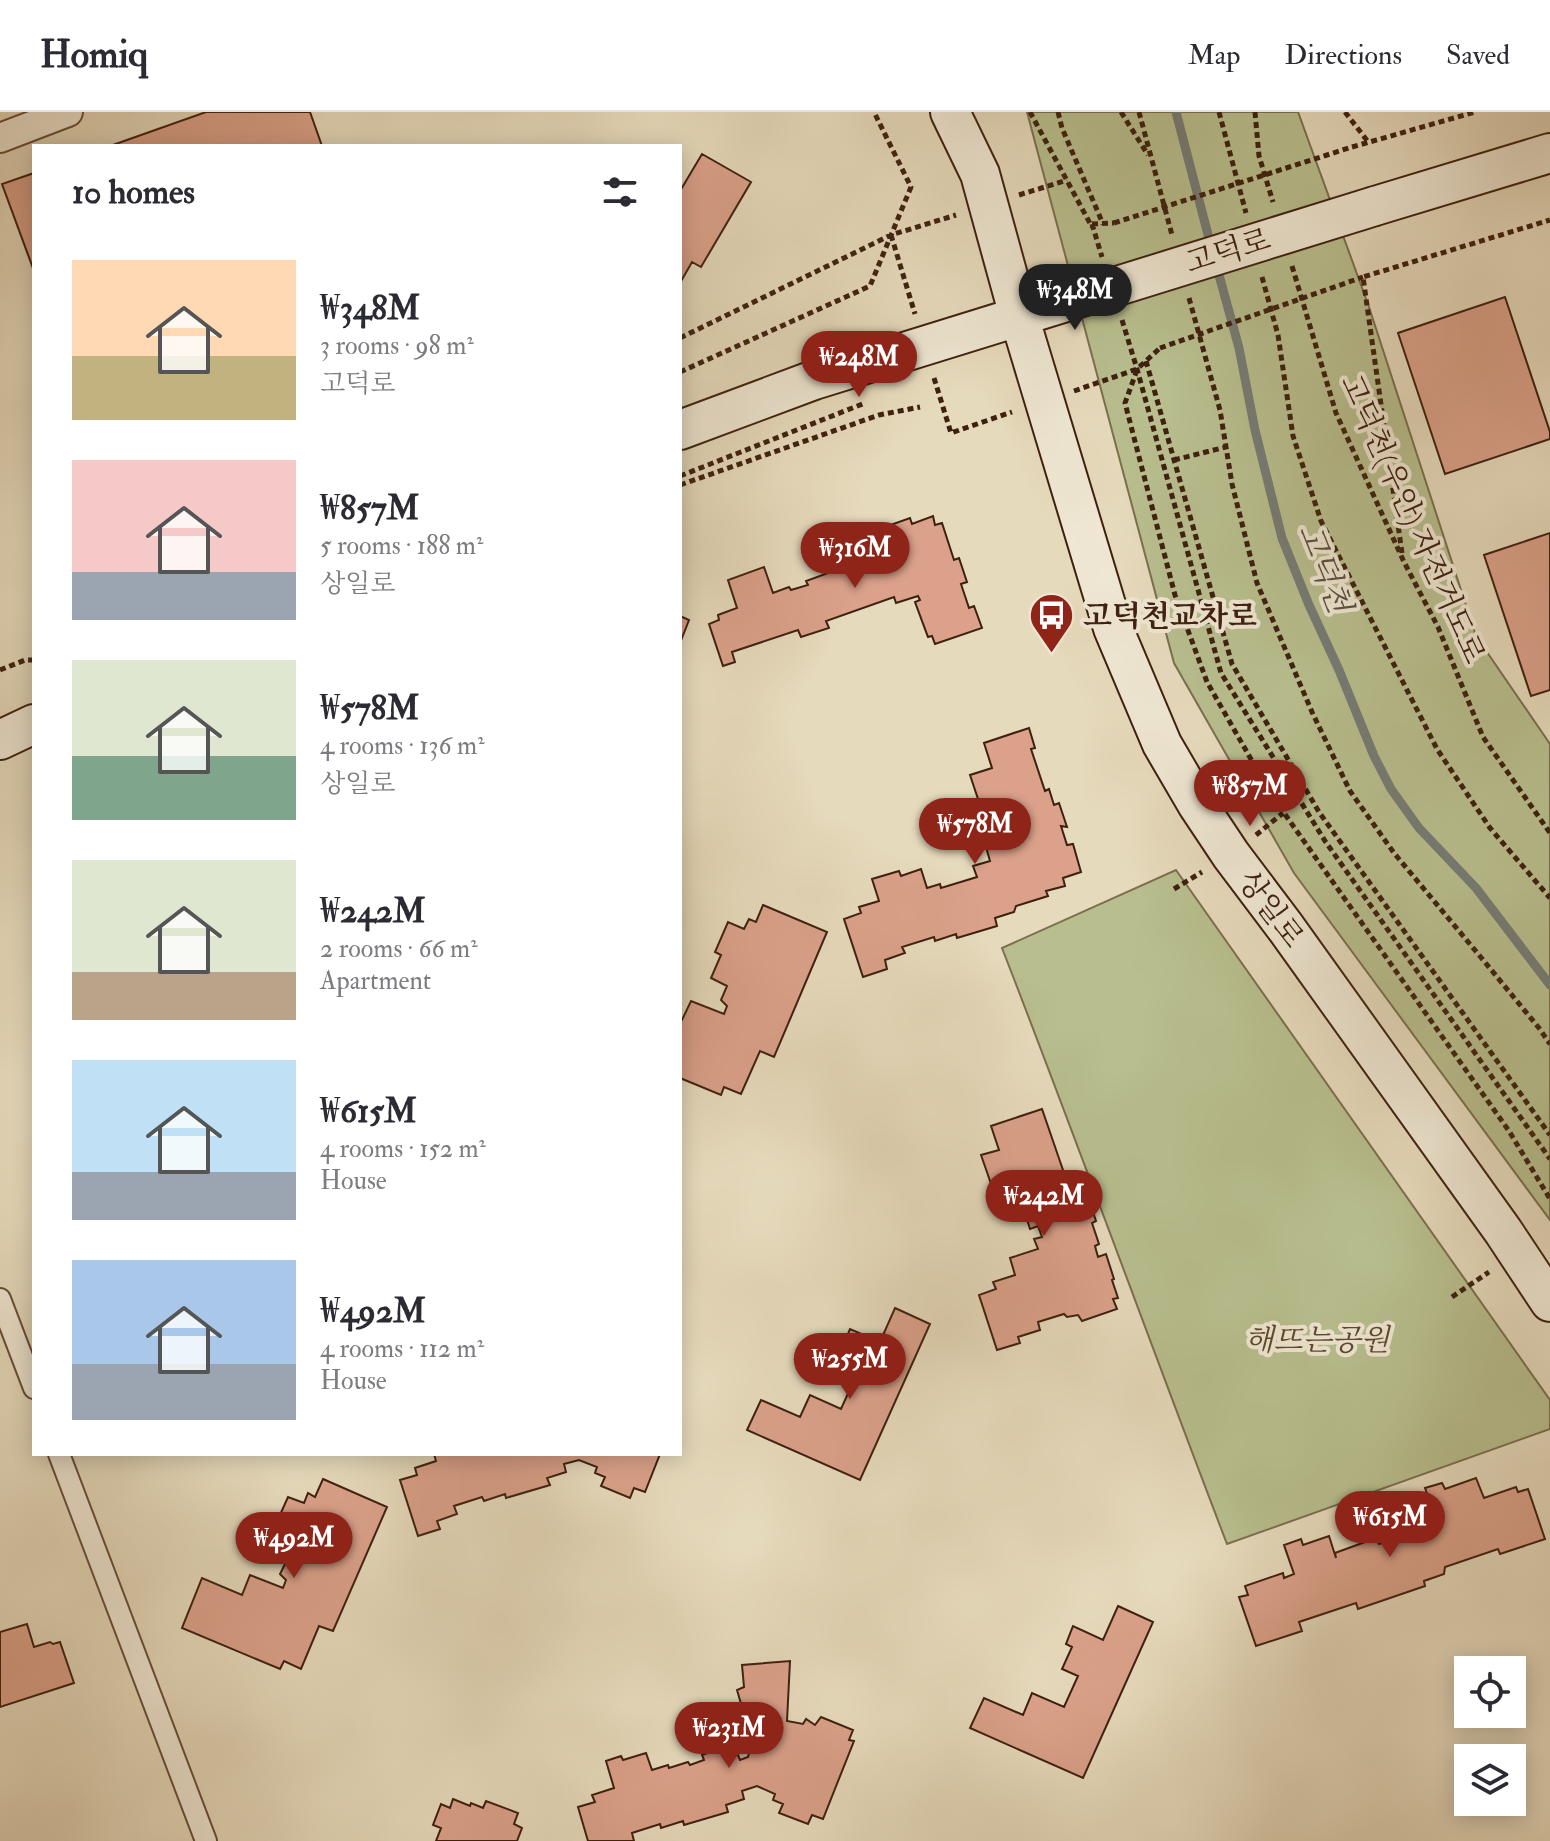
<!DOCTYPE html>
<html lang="en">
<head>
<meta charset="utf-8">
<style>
  body { margin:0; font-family:"IM FELL Double Pica","Noto Serif KR",serif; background:#f2f2f3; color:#2b2b33; height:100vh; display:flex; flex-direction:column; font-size:30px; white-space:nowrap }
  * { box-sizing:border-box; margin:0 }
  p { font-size:26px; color:#7c7c81 }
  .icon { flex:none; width:44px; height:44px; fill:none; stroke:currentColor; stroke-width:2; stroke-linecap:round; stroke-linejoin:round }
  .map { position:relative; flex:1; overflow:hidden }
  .side { position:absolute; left:32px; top:32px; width:650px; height:1312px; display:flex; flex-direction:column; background:#fff; border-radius:0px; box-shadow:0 4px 20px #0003 }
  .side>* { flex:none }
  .fabs { position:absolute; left:1454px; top:1544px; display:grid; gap:16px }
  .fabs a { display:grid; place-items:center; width:72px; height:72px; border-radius:0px; background:#fff; box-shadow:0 4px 20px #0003; font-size:40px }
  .price { position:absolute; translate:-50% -68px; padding:0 18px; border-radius:28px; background:#8f2418; color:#fff; font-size:26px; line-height:52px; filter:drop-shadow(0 2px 4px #0008) }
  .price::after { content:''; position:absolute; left:50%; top:48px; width:24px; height:18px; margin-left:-12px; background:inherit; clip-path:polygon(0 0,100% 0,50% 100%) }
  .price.selected { background:#222; color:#fff }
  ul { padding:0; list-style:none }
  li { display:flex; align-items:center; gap:24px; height:200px; padding:0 40px }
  li span { display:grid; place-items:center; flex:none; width:224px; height:160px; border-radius:0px; color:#555 }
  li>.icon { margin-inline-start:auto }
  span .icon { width:96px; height:96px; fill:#fffc; stroke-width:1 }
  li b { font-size:34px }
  h2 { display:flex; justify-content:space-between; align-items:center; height:96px; padding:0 40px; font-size:34px }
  header { display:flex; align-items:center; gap:48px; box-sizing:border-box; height:112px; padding:0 40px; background:#fff; border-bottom:2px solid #e1e1e2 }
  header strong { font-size:38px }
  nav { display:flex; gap:44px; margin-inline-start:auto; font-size:28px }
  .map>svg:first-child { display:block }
</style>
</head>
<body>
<header>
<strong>Homiq</strong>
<nav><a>Map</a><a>Directions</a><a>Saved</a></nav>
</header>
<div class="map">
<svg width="1550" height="1729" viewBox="0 0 1550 1729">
  <rect width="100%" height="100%" fill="#e6dabc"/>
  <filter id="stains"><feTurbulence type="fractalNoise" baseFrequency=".0025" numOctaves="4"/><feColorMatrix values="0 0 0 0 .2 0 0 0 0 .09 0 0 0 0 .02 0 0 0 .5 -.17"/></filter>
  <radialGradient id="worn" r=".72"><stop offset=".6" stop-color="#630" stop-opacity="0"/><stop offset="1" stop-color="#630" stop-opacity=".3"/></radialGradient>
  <path fill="#b8be8e" stroke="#7b6f4e" stroke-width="2" d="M1027,0h271l71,195 107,329 74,108v476l-256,-347 -120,-210z
    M1176,758l374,530v29l-323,115c-76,-198 -148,-398 -225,-596z"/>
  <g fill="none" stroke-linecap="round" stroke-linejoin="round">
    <path stroke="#757c75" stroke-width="9" d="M1176,0l36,138
      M1216,152l23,84 16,82 27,108 27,67 30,65 35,86 17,33 28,39 57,60 74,97"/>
  </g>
  <path fill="#dba18a" stroke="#3e200f" stroke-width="2" d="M206,0h104l12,34h-212z
    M702,42l49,28 -50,85 -9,-5 -12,21v-92z
    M34,61v98l-32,-87z
    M1505,185l45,135v7l-105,35 -47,-141z
    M933,404l2,9 7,-2 12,37 5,-2 8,24 -6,2 8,24 5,-2 8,22 -47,16 -3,-8 -4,1 -13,-35 5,-2 -2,-4 -22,7 -2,-6 -68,24 3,7 -28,9 -3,-7 -66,22 3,10 -12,4 -14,-42 10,-4 -1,-5 19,-7 -9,-28 36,-13 9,26 16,-6 2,3 17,-5 -2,-4 25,-9 -10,-28 39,-14 8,23 18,-5 -7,-19 31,-11 2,6z
    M1550,421v157l-19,6 -47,-141z
    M680,504l9,4 -9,23z
    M1029,616l6,20 -4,1 14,42 4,-2 5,16 5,-2 8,24 -6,-1 6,19 6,-1 8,28 -18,6 2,8 -19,5 2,5 -32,10 -2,6 -19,6 2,8 -40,12 -1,-4 -21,7 -1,-4 -32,10 3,6 -20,7 2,9 -24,8 -19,-58 17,-6 -2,-6 20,-6 -7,-22 27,-8 2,5 20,-7 6,19 13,-4 1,4 36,-11 -4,-11 17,-5 -4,-14 26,-9 -8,-27 -20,6 -14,-42 22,-7 -8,-25z
    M763,793l64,27 -53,125 -14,-6 -19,43 -17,-7 -3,8 -41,-17v-59l2,1 9,-19 33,13 3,-8 -6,-6 6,-14 -16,-8 10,-23 -6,-3 13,-30 16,7 5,-10 7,3z
    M1042,997l32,93 14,-5 8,24 -4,2 7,21 -4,2 3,11 8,-3 8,25 -2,1 6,18 -5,1 4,10 -35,12 -4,-6 -11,2 -3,-3 -26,8 2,8 -22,7 2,6 -23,7 -18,-55 17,-6 -3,-7 22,-7 -5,-17 28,-9 -4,-10 8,-2 -4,-11 -8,3 -4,-13 -3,2 -9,-26 -18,6 -15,-43 18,-5 -8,-24z
    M895,1196l35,16 -70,156 -113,-50 14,-30 39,17 10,-22 31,14 14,-31 -15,-7 10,-22 -7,-3 7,-17 30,13z
    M434,1342h226l-15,38 -11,-4 -4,10 -29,-12 4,-9 -10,-4 2,-6 -18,-7 -15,4 2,8 -19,6 3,7 -44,13 -1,-4 -21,7 -2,-4 -28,9 3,8 -20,7 3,8 -22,7 -18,-56 17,-5 -2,-7 21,-7z
    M1476,1366l8,20 32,-11 2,5 10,-3 17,50 -45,15 -2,-5 -53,18 -1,7 -20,7 1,5 -67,23 -2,-6 -57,19 3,9 -46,15 -17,-49 9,-2 -3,-9 38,-13 1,5 10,-4 -10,-29 17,-6 2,6 26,-9 7,22 -1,-5 41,-15 3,6 12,-4 -2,-5 36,-13v4l12,-4 -12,-34 17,-5 3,6z
    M323,1367l64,28 -54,124 -14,-5 -18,43 -17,-8 -4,8 -98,-41 20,-50 40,17 8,-20 33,13 3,-8 -6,-6 7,-14 -17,-7 11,-24 -6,-3 13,-29 16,6 4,-10 7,4z
    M1118,1494l35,16 -70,156 -113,-50 14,-30 39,17 9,-22 32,14 14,-31 -16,-7 10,-22 -6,-3 7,-18 30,14z
    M27,1512l7,23 16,-5 3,2 7,-2 14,41 -74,24v-75z
    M790,1549l-3,60 16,3 3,-5 9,6 6,-8 32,13 -4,10 5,1 -31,78 -11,-4 -4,9 -29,-11 4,-9 -10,-4 2,-6 -18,-8 -15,5 2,8 -18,6 2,7 -44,13 -1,-4 -22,7 -1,-4 -28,9 2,8h-46l-10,-34 17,-5 -3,-7 22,-7 -8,-27 15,-5 2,4 23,-7 6,17 16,-5 1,3 19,-6 2,3 14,-5 -2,-5 31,-12 7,17 8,-3 9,-32v-12l-13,1 -7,-24 7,-3 -2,-22z
    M453,1687l17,7 1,-3 12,5 3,-7 32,12 -4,11 8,4 -5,13h-81l5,-13 -8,-3 8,-21 9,4z"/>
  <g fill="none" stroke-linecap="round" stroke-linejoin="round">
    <defs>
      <path id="pedestrian" d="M0,1187l34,89
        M59,1342l147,387"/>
      <path id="minor" d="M0,26l68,-26"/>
      <path id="secondary" d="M950,0l30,62 39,142 94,312 49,116 35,60 34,51 55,73 217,303 47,71
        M1375,94l175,-53
        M680,318l134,-50 297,-92
        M0,628l34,-16"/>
    </defs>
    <use href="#pedestrian" stroke="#684e3a" stroke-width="24"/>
    <use href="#minor" stroke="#684e3a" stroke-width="32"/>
    <use href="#secondary" stroke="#3e200f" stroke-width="42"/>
    <path stroke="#3e200f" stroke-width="5" stroke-dasharray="6 4" stroke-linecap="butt" d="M1030,0l62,115
      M1058,0l4,16 41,96
      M1121,0l27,43
      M1139,0l33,123
      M1219,0l27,101
      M1255,0l4,44 14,46
      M1345,0l24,31
      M1352,35l123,-35
      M1019,83l48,-15
      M1092,112l10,33
      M1092,112l22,-1
      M891,123l24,79
      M1292,154l44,147 68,149 34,65 45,110 67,96
      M1262,165l16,58 15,101 28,85 116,228 53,79 60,70
      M1189,186l31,112 12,74 25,99 55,129 38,79 44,62 85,102 60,73 11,16
      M1122,208l15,49 84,304 104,168 225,318
      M680,226l211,-103 65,-20
      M1146,249l86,303 87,148 231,323
      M1137,258l-12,33 50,192 32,87 65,114 237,335 41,68
      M680,260l190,-86 41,-99 -37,-75
      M934,266l17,55 61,-21
      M1074,279l63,-22 23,-21
      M1174,348l52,-13
      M680,364l185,-73
      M680,373l199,-70 41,-8
      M1402,441l-39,-276 187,-57
      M0,558l25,-10h9
      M1256,723l27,-22
      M1174,777l28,-17
      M1452,1185l37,-25"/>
    <use href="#pedestrian" stroke="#efe7d3" stroke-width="20"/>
    <use href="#minor" stroke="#efe7d3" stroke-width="28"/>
    <use href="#secondary" stroke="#efe7d3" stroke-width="38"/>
    <defs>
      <path id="secondary-bridge" d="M1111,176l264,-82"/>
    </defs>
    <use href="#secondary-bridge" stroke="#3e200f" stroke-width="42" stroke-linecap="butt"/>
    <path stroke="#3e200f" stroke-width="5" stroke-dasharray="6 4" stroke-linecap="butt" d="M1114,111l238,-76
      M1160,236l203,-71"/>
    <use href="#secondary-bridge" stroke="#efe7d3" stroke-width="38"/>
  </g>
  <defs>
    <symbol id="bus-pin" viewBox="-11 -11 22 30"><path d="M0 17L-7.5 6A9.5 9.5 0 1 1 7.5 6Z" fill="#8f2418" stroke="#efe7d3"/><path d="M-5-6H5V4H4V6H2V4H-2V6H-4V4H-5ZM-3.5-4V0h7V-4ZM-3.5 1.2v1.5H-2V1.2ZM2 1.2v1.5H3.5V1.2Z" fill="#fff"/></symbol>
  </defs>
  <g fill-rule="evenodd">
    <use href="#bus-pin" x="1026" y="478" width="51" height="69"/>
  </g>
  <g text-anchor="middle" stroke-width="8" stroke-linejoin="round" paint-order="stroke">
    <g font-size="30" fill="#3e200f" stroke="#efe7d3">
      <text transform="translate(1228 139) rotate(-17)" y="10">고덕로</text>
      <text transform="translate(1413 407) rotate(66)" y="10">고덕천(우안) 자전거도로</text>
      <text transform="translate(1271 797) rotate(53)" y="10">상일로</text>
    </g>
    <g font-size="30" font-weight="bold" fill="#3e200f" stroke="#efe7d3" text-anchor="start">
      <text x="1083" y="514">고덕천교차로</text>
    </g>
    <g font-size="30" font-style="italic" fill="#5c482f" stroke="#efe7d3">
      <text x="1317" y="1238">해뜨는공원</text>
    </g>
    <g font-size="32" font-style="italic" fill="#594e42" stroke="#efe7d3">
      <text transform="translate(1325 456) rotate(69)" y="11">고덕천</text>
    </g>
  </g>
  <rect width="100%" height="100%" filter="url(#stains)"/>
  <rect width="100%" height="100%" fill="url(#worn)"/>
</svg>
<div class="fabs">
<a><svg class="icon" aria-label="locate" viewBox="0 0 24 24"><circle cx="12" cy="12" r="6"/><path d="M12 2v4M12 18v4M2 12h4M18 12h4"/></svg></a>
<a><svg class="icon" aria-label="layers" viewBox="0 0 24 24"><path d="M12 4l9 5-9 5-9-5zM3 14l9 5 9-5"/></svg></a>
</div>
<b class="price selected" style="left:1075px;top:220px">₩348M</b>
<b class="price" style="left:859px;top:287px">₩248M</b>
<b class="price" style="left:855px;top:478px">₩316M</b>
<b class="price" style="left:1250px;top:716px">₩857M</b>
<b class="price" style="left:975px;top:754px">₩578M</b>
<b class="price" style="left:1044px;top:1126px">₩242M</b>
<b class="price" style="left:850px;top:1289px">₩255M</b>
<b class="price" style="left:1390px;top:1447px">₩615M</b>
<b class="price" style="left:294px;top:1468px">₩492M</b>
<b class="price" style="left:729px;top:1658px">₩231M</b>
<section class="side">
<h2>10 homes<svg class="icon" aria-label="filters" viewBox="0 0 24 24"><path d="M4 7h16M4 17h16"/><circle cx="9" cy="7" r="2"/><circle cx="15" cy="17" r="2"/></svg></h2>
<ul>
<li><span style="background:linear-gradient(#ffd9b3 60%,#c2b280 0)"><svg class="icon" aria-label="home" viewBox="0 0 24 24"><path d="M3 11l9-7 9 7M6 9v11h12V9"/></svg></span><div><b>₩348M</b><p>3 rooms · 98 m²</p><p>고덕로</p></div></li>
<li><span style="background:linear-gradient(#f6c9c9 70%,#9aa5b1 0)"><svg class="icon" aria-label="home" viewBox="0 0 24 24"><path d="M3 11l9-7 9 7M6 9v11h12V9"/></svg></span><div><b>₩857M</b><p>5 rooms · 188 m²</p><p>상일로</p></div></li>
<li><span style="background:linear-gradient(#dfe7d0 60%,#7fa58c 0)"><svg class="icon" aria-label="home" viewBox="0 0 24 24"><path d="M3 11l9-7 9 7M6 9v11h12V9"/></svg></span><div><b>₩578M</b><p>4 rooms · 136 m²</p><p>상일로</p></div></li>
<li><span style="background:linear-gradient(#dfe7d0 70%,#b9a48a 0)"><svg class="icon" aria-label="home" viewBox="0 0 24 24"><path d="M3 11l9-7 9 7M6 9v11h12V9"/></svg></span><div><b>₩242M</b><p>2 rooms · 66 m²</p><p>Apartment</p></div></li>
<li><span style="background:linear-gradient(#bfe0f5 70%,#9aa5b1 0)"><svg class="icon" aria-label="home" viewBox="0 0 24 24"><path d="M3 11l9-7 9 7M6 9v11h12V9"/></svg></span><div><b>₩615M</b><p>4 rooms · 152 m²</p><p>House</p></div></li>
<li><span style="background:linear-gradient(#a9c7e8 65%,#9aa5b1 0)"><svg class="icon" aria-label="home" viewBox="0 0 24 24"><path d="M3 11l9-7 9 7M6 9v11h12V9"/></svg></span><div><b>₩492M</b><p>4 rooms · 112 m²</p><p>House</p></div></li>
</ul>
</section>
</div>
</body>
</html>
